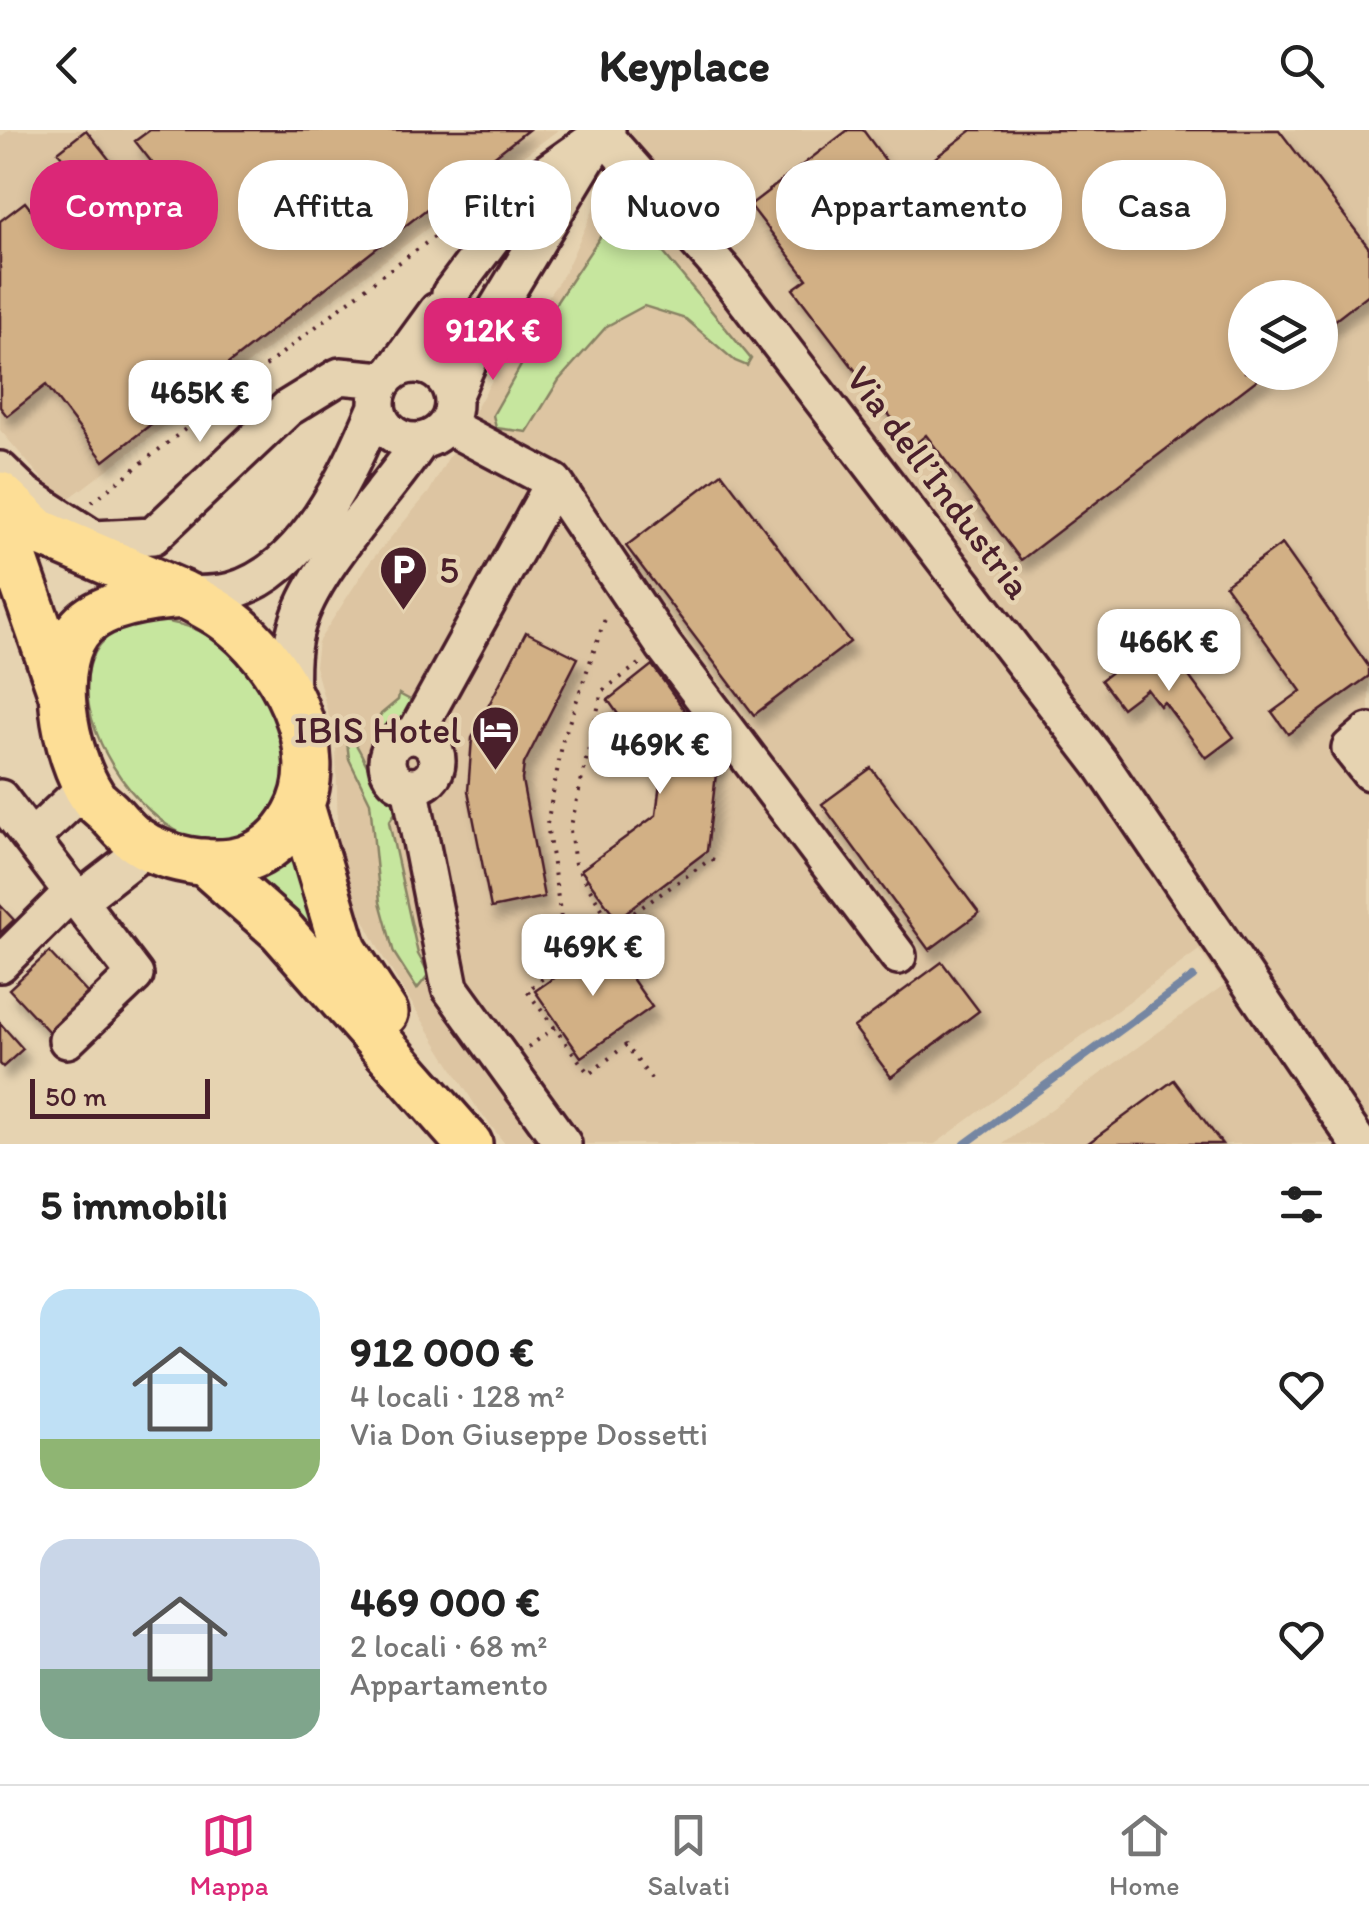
<!DOCTYPE html>
<html lang="it">
<head>
<meta charset="utf-8">
<style>
  body { margin:0; font-family:Itim,sans-serif; background:#f6f6f6; color:#222; height:100vh; display:flex; flex-direction:column; font-size:38px; white-space:nowrap }
  * { box-sizing:border-box; margin:0 }
  p { font-size:32px; color:#767676 }
  .icon { flex:none; width:55px; height:55px; fill:none; stroke:currentColor; stroke-width:2; stroke-linecap:round; stroke-linejoin:round }
  .map { position:relative; height:1014px; overflow:hidden }
  .drawer { display:flex; flex-direction:column; background:#fff; flex:1 }
  .drawer>* { flex:none }
  .banner { position:absolute; left:30px; top:30px; width:1310px; height:90px; display:flex; gap:20px }
  .tools { position:absolute; left:1228px; top:150px; display:grid; gap:20px }
  .tools a { display:grid; place-items:center; width:110px; height:110px; border-radius:50%; background:#fff; box-shadow:0 5px 15px #0003; font-size:50px }
  .scale { position:absolute; left:30px; bottom:25px; width:180px; box-sizing:border-box; padding-left:10px; border:5px solid #4a1f2b; border-top:0; font-size:28px; line-height:35px; white-space:nowrap; color:#4a1f2b; -webkit-text-stroke:8px #e6d3b1; paint-order:stroke }
  .price { position:absolute; translate:-50% -85px; padding:0 22px; border-radius:20px; background:#fff; color:#222; font-size:32px; line-height:65px; filter:drop-shadow(0 2px 5px #0008) }
  .price::after { content:''; position:absolute; left:50%; top:60px; width:30px; height:22px; margin-left:-15px; background:inherit; clip-path:polygon(0 0,100% 0,50% 100%) }
  .price.active { background:#db2777; color:#fff }
  ul { padding:0; list-style:none }
  li { display:flex; align-items:center; gap:30px; height:250px; padding:0 40px }
  li span { display:grid; place-items:center; flex:none; width:280px; height:200px; border-radius:30px; color:#555 }
  li>.icon { margin-inline-start:auto }
  span .icon { width:120px; height:120px; fill:#fffc; stroke-width:1 }
  li b { font-size:42px }
  h2 { display:flex; justify-content:space-between; align-items:center; height:120px; padding:0 40px; font-size:42px }
  .pill { padding:0 35px; border-radius:40px; background:#fff; box-shadow:0 5px 15px #0003; font-size:35px; line-height:90px }
  .pill.active { background:#db2777; color:#fff }
  header { display:flex; justify-content:space-between; align-items:center; height:130px; padding:0 40px; background:#fff; font-size:45px; font-weight:700 }
  .menu { display:flex; justify-content:space-around; align-items:center; height:140px; border-top:2px solid #e0e0e0; background:#fff; font-size:28px; color:#767676 }
  .menu a { display:grid; justify-items:center; gap:5px }
  .menu .active { color:#db2777 }
  .map>svg:first-child { display:block }
</style>
</head>
<body>
<header><svg class="icon" aria-label="back" viewBox="0 0 24 24"><path d="M15 5l-7 7 7 7"/></svg>Keyplace<svg class="icon" aria-label="search" viewBox="0 0 24 24"><circle cx="10" cy="10" r="6"/><path d="M15 15l6 6"/></svg></header>
<div class="map">
<svg width="1369" height="1014" viewBox="0 0 1369 1014">
  <defs>
    <filter id="shadow"><feDropShadow dx="6" dy="11" stdDeviation="5" flood-color="#0004"/></filter>
  </defs>
  <rect width="100%" height="100%" fill="#e6d3b1"/>
  <filter id="ink" filterUnits="userSpaceOnUse"><feTurbulence type="fractalNoise" baseFrequency=".01" numOctaves="2"/><feDisplacementMap in="SourceGraphic" scale="20" xChannelSelector="R" yChannelSelector="G"/><feConvolveMatrix kernelMatrix="1 2 1 2 8 2 1 2 1" color-interpolation-filters="sRGB"/></filter>
  <g filter="url(#ink)">
    <path fill="#ddc5a2" fill-rule="evenodd" d="M9,0h549l-495,373 -63,-73v-293z
      M589,0h780v1014h-366l221,-159 -25,-35 -264,194h-430l-30,-39 -92,-148 -28,-54 -17,-62 -2,-99 -21,-76 3,-24 52,-80 59,-70 75,-133 60,-85 36,-79 27,-4zM1245,168h75v74h-75z"/>
    <path fill="#c6e69e" stroke="#888264" stroke-width="2.5" d="M634,87l117,142 -4,7 -12,-5 -49,-42 -42,-13 -37,20 -48,54 -32,52 -31,-4 -3,-13 65,-115 54,-81z
      M150,489c18,3 37,5 53,14 35,19 68,58 79,96 5,18 6,37 10,55l-41,56c-14,0 -32,5 -46,2 -87,-18 -185,-202 -55,-223z
      M399,564l19,10 -7,15 -28,13 -6,-10 4,-8 17,-14z
      M346,603c16,14 18,34 32,49 6,6 14,11 20,16l-1,12 -8,12 29,132 11,20 -12,15 -23,-36 -14,-51 -10,-100 -21,-43z
      M298,721l30,96 -82,-68 38,-17z"/>
    <g fill="none" stroke-linecap="round" stroke-linejoin="round">
      <path stroke="#7586a2" stroke-width="8" d="M965,1014l228,-167"/>
    </g>
    <path fill="#d2b085" stroke="#4a1f2b" stroke-width="2.5" filter="url(#shadow)" d="M86,0l87,110 25,-19 -63,-80 15,-11h378l-424,331 -58,-76 -39,31 -7,-9v-186l25,-19 32,41 44,-34 -43,-57z
      M848,0h15l39,53 70,-53h307l90,118v46l-49,38v-34h-75v74h22l-246,188 -95,-125 -13,11 -120,-157 14,-10 -57,-74z
      M443,159l54,42 -12,16 -55,-42z
      M722,343l128,169 -96,73 -128,-169z
      M1282,414l87,123v9l-81,58 -16,-22 29,-21 -76,-106z
      M526,502l52,26 -54,106 -2,16 22,117 -53,11 -23,-117 4,-53z
      M1159,506l75,101 -28,21 -42,-56 -4,4 -13,-17 -25,19 -21,-28z
      M652,535l66,92 -11,94 -90,68 -36,-49 75,-55 5,-40 -53,-75z
      M871,638l108,145 -50,37 -107,-146z
      M0,775l14,15 -14,13z
      M606,811l46,66 -71,50 -46,-66z
      M49,822l41,44 -40,37 -41,-44z
      M942,832l37,49 -88,66 -37,-50z
      M0,893l23,26 -20,18 -3,-3z
      M1174,950l48,64h-135z"/>
    <g fill="none" stroke-linecap="round" stroke-linejoin="round">
      <defs>
        <path id="minor" d="M602,3l123,140 376,491 258,380
          M450,164l85,-113 72,-51
          M488,193l106,-176
          M377 273a38 38 0 1 1 76 0a38 38 0 1 1-76 0Z
          M394,240l43,-59
          M453,267l24,-55
          M446,295l108,57 110,164 234,310
          M0,340l26,25 68,44 59,-3 135,-128 52,-32 43,4
          M185,465c15,-1 32,0 46,-4 74,-20 117,-117 145,-182
          M291,566c-1,-27 -1,-52 8,-77 18,-55 88,-127 122,-178
          M1369,602l-19,16 19,24
          M414,606l140,-254
          M387 631a25 25 0 1 1 50 0a25 25 0 1 1-50 0Z
          M410,656l40,202 113,156
          M0,668l135,177 -68,65
          M32,708l55,-52
          M77,772l72,-56
          M0,834l71,-71"/>
        <path id="major" d="M0,365l39,37 144,62
          M0,412l16,21 45,129
          M185,465c13,7 28,14 40,23 55,38 108,134 70,198 -12,21 -27,35 -50,43 -32,10 -83,0 -110,-20 -10,-7 -18,-18 -27,-27 -5,-5 -13,-10 -16,-16 -27,-41 -47,-135 -8,-172 23,-22 71,-27 101,-29z
          M301,676l43,144 41,63
          M204,732l77,68 188,214"/>
      </defs>
      <use href="#minor" stroke="#4a1f2b" stroke-width="42"/>
      <use href="#major" stroke="#4a1f2b" stroke-width="52"/>
      <path stroke="#4a1f2b" stroke-width="4" stroke-dasharray="2.5 8" stroke-linecap="butt" d="M92,372l290,-227 95,-69
        M613,797l-38,-63 -5,-34 32,-139 40,-29
        M567,829l-20,-135 16,-84 43,-124
        M528,917l31,-22
        M651,949l-25,-34 -37,29 -62,-83 40,-32 144,-100 10,3"/>
      <use href="#minor" stroke="#e6d3b1" stroke-width="35"/>
      <use href="#major" stroke="#fdde96" stroke-width="45"/>
    </g>
  </g>
  <defs>
    <symbol id="parking-pin" viewBox="-11 -11 22 30"><path d="M0 17L-7.5 6A9.5 9.5 0 1 1 7.5 6Z" fill="#4a1f2b" stroke="#e6d3b1"/><path d="M-3.5-5.5H1a3.5 3.5 0 0 1 0 7H-1V5.5H-3.5ZM-1-3.4V-.6H.8a1.4 1.4 0 0 0 0-2.8Z" fill="#fff"/></symbol>
    <symbol id="hotel-pin" viewBox="-11 -11 22 30"><path d="M0 17L-7.5 6A9.5 9.5 0 1 1 7.5 6Z" fill="#4a1f2b" stroke="#e6d3b1"/><path d="M-6-4.5h1.5V1H6V5H4.5V3h-9V5H-6ZM-4 0a1.8 1.8 0 1 1 3.6 0ZM.5 0V-2.5h3Q6-2.5 6 0Z" fill="#fff"/></symbol>
  </defs>
  <g fill-rule="evenodd">
    <use href="#parking-pin" x="376" y="412" width="55" height="75"/>
    <use href="#hotel-pin" x="468" y="572" width="55" height="75"/>
  </g>
  <g text-anchor="middle" stroke-width="9" stroke-linejoin="round" paint-order="stroke">
    <g font-size="38" fill="#4a1f2b" stroke="#e6d3b1">
      <text transform="translate(939 352) rotate(53)" y="13">Via dell’Industria</text>
    </g>
    <g font-size="38" fill="#4a1f2b" stroke="#e6d3b1" text-anchor="start">
      <text x="439" y="453">5</text>
      <text x="461" y="613" text-anchor="end">IBIS Hotel</text>
    </g>
  </g>
</svg>
<div class="tools">
<a><svg class="icon" aria-label="layers" viewBox="0 0 24 24"><path d="M12 4l9 5-9 5-9-5zM3 14l9 5 9-5"/></svg></a>
</div>
<div class="scale">50 m</div>
<b class="price active" style="left:493px;top:253px">912K €</b>
<b class="price" style="left:200px;top:315px">465K €</b>
<b class="price" style="left:1169px;top:564px">466K €</b>
<b class="price" style="left:660px;top:667px">469K €</b>
<b class="price" style="left:593px;top:869px">469K €</b>
<div class="banner">
<a class="pill active">Compra</a>
<a class="pill">Affitta</a>
<a class="pill">Filtri</a>
<a class="pill">Nuovo</a>
<a class="pill">Appartamento</a>
<a class="pill">Casa</a>
</div>
</div>
<section class="drawer">
<h2>5 immobili<svg class="icon" aria-label="filters" viewBox="0 0 24 24"><path d="M4 7h16M4 17h16"/><circle cx="9" cy="7" r="2"/><circle cx="15" cy="17" r="2"/></svg></h2>
<ul>
<li><span style="background:linear-gradient(#bfe0f5 75%,#8fb573 0)"><svg class="icon" aria-label="home" viewBox="0 0 24 24"><path d="M3 11l9-7 9 7M6 9v11h12V9"/></svg></span><div><b>912 000 €</b><p>4 locali · 128 m²</p><p>Via Don Giuseppe Dossetti</p></div><svg class="icon" aria-label="heart" viewBox="0 0 24 24"><path d="M12 20l-8-8c-3-5 5-10 8-4 3-6 11-1 8 4z"/></svg></li>
<li><span style="background:linear-gradient(#c9d6e8 65%,#7fa58c 0)"><svg class="icon" aria-label="home" viewBox="0 0 24 24"><path d="M3 11l9-7 9 7M6 9v11h12V9"/></svg></span><div><b>469 000 €</b><p>2 locali · 68 m²</p><p>Appartamento</p></div><svg class="icon" aria-label="heart" viewBox="0 0 24 24"><path d="M12 20l-8-8c-3-5 5-10 8-4 3-6 11-1 8 4z"/></svg></li>
</ul>
</section>
<nav class="menu">
<a class="active"><svg class="icon" aria-label="map" viewBox="0 0 24 24"><path d="M3 6l6-2 6 2 6-2v14l-6 2-6-2-6 2zM9 4v14M15 6v14"/></svg>Mappa</a>
<a><svg class="icon" aria-label="saved" viewBox="0 0 24 24"><path d="M7 4h10v16l-5-4-5 4z"/></svg>Salvati</a>
<a><svg class="icon" aria-label="home" viewBox="0 0 24 24"><path d="M3 11l9-7 9 7M6 9v11h12V9"/></svg>Home</a>
</nav>
</body>
</html>
